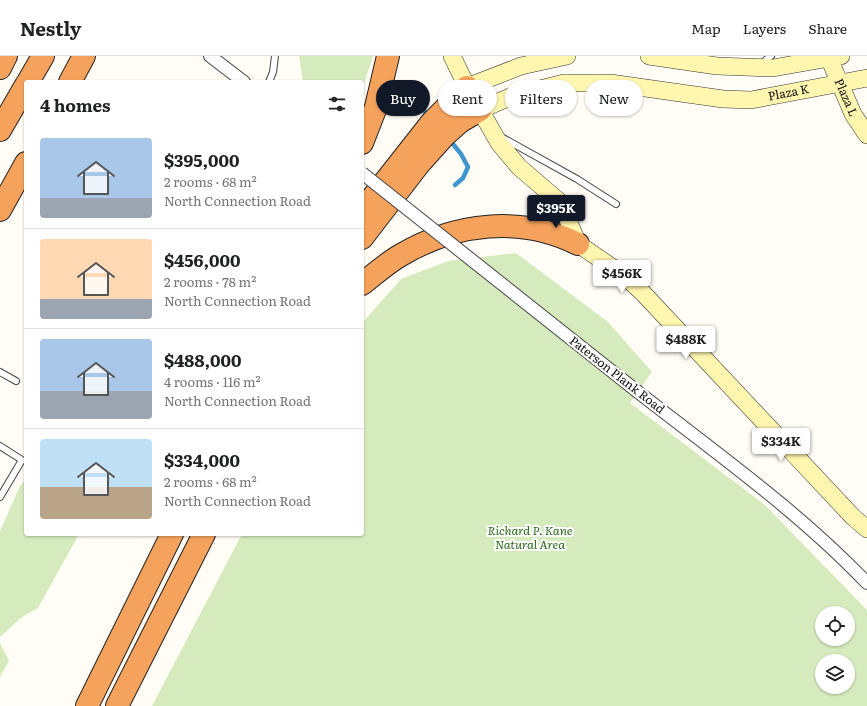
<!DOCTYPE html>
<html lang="en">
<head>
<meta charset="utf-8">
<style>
  body { margin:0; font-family:Literata,serif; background:#f2f2f2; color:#202124; height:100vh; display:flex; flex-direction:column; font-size:15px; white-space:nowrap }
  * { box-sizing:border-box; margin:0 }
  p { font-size:13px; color:#757577 }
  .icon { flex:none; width:22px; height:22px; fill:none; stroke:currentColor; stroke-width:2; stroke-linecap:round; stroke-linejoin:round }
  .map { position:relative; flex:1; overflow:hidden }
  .details { position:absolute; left:24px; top:24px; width:340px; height:456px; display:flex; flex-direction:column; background:#fff; border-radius:4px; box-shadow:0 1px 3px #0004 }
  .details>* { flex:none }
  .banner { position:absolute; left:376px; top:24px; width:380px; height:36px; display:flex; gap:8px }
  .controls { position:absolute; left:815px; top:550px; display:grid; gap:8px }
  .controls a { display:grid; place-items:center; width:40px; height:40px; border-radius:50%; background:#fff; box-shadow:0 1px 3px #0004; font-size:20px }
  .price { position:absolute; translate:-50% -34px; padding:0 9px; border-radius:4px; background:#fff; color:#222; font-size:13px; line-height:26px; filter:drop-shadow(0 1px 2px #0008) }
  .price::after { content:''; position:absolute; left:50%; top:24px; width:12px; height:9px; margin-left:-6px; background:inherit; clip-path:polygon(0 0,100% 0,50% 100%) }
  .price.selected { background:#111827; color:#fff }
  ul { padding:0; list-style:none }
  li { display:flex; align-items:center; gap:12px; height:100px; padding:0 16px }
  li+li { border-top:1px solid #e0e0e0 }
  li span { display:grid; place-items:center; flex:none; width:112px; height:80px; border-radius:4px; color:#555 }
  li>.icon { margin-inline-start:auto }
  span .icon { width:48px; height:48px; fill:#fffc; stroke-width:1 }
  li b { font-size:17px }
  h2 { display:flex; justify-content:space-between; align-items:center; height:48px; padding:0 16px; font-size:17px }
  .pill { padding:0 14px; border-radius:18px; background:#fff; box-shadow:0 1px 3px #0004; font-size:14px; line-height:36px }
  .pill.selected { background:#111827; color:#fff }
  header { display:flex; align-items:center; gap:24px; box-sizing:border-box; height:56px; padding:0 20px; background:#fff; border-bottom:1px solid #e0e0e0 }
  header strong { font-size:19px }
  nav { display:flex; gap:22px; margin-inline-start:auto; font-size:14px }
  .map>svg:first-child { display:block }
</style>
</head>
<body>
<header>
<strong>Nestly</strong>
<nav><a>Map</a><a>Layers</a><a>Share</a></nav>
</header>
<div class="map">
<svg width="867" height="650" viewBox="0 0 867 650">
  <rect width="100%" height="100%" fill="#fffdf5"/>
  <path fill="#d5ebbd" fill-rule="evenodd" d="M299,0h74l-11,34v-8h-59z
    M516,197l92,69 44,50 -22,31 135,102 102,105v96h-715l90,-172h120v-211l39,-44 47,-18zM822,557h26v26h-26zM822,605h26v26h-26z
    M26,423v55h53l-41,74 -16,9 -22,20v-106l20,-45z
    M0,587l9,18 -9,16z"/>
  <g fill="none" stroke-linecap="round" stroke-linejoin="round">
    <path stroke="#3f96cf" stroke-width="4.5" d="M418,47l11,14
      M449,83l12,15 7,13 -5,11 -8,7"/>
    <defs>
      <path id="lane" d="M761,8l10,-8
        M269,26l4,-10 2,-16
        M503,82l74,41 39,25
        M0,316l16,9
        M0,390l22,14 -22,37"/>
      <path id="street" d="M210,0l34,26
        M638,336c78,61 160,119 229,191"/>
      <g id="secondary">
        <path d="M452,0l15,31 32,56 20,24 42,36 17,41 44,30 20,18 211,225 14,12"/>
        <path d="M649,0l68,10 56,2 68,-12"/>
        <path id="s1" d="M829,2l24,56 14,21"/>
        <path d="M467,31l54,-21 46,-10"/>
        <path id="s2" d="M480,54l32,-14 52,-13h46l113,16 28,1 116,-22"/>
      </g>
      <path id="highway" d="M0,12l6,-12
        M28,26l15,-26
        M70,26l14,-26
        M0,74l26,-45
        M362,87l14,-36 12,-51
        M0,154l26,-47
        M362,155l70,-89 35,-35
        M362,182l57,-74 26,-29 16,-14 19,-11
        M362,228c13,-10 25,-21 39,-29 54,-32 120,-40 177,-11
        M87,650l85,-172
        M117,650l87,-172"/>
    </defs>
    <use href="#lane" stroke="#444" stroke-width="8"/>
    <use href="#street" stroke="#444" stroke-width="14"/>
    <use href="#secondary" stroke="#333" stroke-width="18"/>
    <use href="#highway" stroke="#222" stroke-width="24"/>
    <use href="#lane" stroke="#fff" stroke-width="6"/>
    <use href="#street" stroke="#fff" stroke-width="12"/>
    <use href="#secondary" stroke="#fff6b0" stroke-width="17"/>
    <use href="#highway" stroke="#f5a25d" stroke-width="22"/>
    <defs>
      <path id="street-bridge" d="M362,117l276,219"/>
    </defs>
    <use href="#street-bridge" stroke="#444" stroke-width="14" stroke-linecap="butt"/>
    <use href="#street-bridge" stroke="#fff" stroke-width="12"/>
  </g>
  <g text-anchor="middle" stroke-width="4" stroke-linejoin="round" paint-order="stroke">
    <g font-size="12" fill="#111" stroke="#fff">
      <text dy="4" stroke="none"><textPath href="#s2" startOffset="315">Plaza K</textPath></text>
      <text dy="4" stroke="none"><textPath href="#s1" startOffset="43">Plaza L</textPath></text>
      <text transform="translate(617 319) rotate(38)" y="4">Paterson Plank Road</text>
    </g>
    <g font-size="12" font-style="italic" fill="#2f6b1f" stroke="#fff">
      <text x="530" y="479">Richard P. Kane<tspan x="530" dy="14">Natural Area</tspan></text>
    </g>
  </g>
</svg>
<div class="controls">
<a><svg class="icon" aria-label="locate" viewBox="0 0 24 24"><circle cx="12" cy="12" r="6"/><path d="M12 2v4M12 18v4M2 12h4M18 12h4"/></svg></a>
<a><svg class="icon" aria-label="layers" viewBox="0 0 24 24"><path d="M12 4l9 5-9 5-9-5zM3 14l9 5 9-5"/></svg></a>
</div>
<b class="price selected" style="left:556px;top:173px">$395K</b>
<b class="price" style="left:622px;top:238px">$456K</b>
<b class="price" style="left:686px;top:304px">$488K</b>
<b class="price" style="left:781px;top:406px">$334K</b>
<div class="banner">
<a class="pill selected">Buy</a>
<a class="pill">Rent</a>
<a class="pill">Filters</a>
<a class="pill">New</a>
</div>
<section class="details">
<h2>4 homes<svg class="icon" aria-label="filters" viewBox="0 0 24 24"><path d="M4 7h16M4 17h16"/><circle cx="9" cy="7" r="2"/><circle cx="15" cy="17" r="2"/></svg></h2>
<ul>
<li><span style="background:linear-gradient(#a9c7e8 75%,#9aa5b1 0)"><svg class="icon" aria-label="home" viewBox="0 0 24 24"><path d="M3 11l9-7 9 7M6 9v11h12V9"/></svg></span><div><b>$395,000</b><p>2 rooms · 68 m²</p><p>North Connection Road</p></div></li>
<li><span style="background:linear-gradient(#ffd9b3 75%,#9aa5b1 0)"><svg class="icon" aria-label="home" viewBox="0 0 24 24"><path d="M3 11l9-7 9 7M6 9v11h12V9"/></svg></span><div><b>$456,000</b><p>2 rooms · 78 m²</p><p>North Connection Road</p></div></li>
<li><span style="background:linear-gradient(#a9c7e8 65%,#9aa5b1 0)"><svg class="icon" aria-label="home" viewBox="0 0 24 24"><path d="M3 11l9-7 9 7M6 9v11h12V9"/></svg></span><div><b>$488,000</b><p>4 rooms · 116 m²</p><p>North Connection Road</p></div></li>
<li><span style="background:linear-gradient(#bfe0f5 60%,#b9a48a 0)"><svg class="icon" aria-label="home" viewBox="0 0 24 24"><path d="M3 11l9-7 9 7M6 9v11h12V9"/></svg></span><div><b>$334,000</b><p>2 rooms · 68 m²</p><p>North Connection Road</p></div></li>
</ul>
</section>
</div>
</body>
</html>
